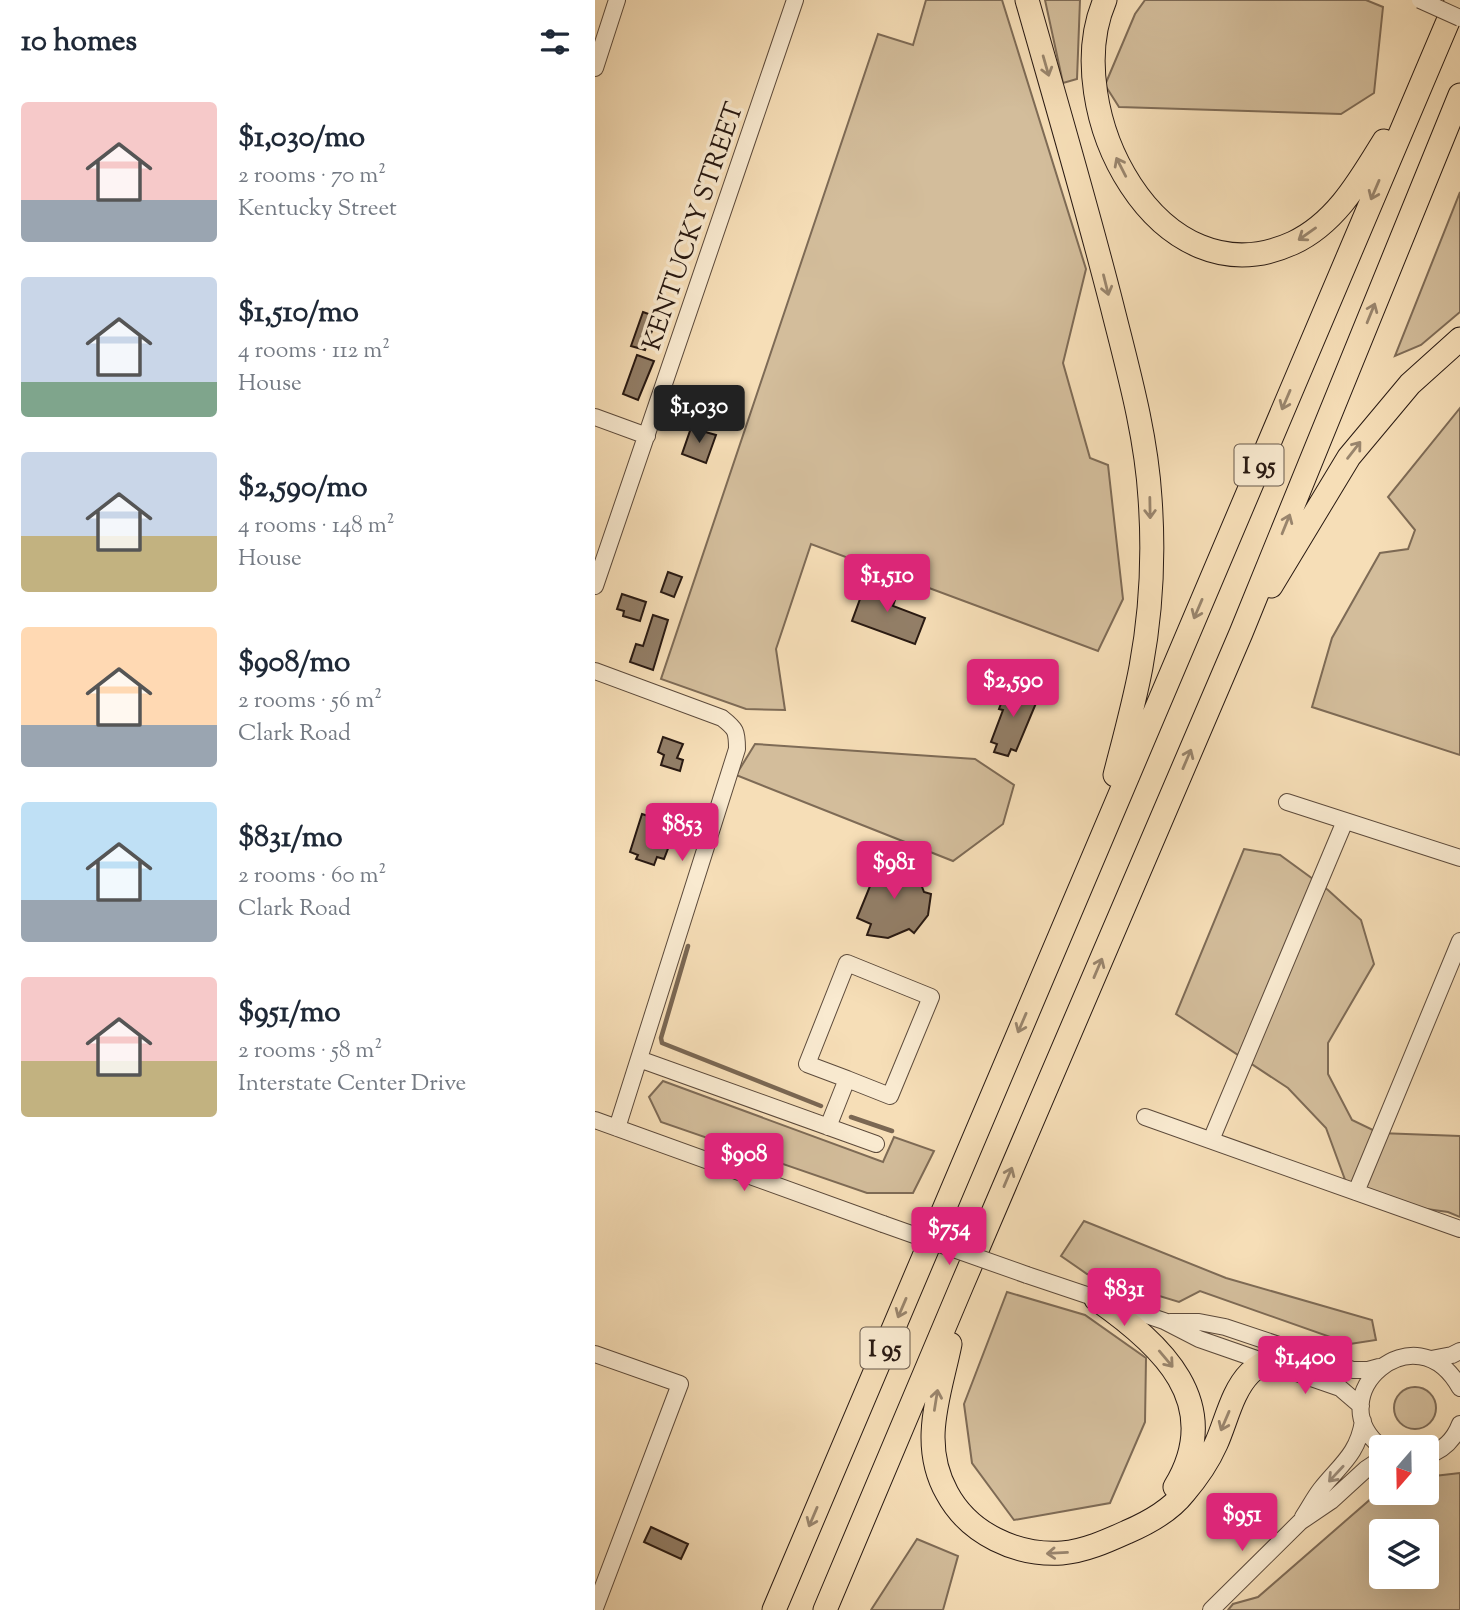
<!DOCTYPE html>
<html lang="en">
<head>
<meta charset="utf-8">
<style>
  body { margin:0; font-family:"Sorts Mill Goudy",serif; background:#f2f2f3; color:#1f2937; height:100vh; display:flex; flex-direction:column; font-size:26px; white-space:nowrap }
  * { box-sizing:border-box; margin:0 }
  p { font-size:23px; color:#747a83 }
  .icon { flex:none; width:38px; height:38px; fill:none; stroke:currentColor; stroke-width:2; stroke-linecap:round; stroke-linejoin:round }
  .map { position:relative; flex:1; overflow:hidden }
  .panel { display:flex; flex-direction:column; background:#fff; width:595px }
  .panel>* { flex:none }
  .needle { width:46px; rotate:200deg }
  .tools { position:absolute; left:774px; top:1435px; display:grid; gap:14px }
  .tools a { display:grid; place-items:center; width:70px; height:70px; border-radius:7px; background:#fff; box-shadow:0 7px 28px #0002; font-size:35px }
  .price { position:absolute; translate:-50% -60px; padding:0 16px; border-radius:7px; background:#db2777; color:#fff; font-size:23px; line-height:46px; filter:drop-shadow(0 2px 4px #0008) }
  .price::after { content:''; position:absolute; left:50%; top:42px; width:21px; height:16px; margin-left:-10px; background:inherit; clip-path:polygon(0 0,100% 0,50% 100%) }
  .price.current { background:#222; color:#fff }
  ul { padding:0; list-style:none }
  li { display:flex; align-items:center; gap:21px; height:175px; padding:0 21px }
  li span { display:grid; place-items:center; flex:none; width:196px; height:140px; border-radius:7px; color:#555 }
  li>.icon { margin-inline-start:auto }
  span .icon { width:84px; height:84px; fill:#fffc; stroke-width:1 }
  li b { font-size:30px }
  h2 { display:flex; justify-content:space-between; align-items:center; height:84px; padding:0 21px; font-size:30px }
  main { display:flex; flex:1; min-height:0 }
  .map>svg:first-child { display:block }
</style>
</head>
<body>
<main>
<section class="panel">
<h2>10 homes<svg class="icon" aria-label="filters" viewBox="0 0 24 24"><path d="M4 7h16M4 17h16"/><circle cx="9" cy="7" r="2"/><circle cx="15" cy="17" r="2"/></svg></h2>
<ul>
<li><span style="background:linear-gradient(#f6c9c9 70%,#9aa5b1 0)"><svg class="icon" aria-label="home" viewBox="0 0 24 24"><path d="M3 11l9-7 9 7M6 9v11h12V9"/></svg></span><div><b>$1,030/mo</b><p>2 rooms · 70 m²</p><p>Kentucky Street</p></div></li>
<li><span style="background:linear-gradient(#c9d6e8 75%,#7fa58c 0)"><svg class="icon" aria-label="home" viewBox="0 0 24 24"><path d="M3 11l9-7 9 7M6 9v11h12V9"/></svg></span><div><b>$1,510/mo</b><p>4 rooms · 112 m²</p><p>House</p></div></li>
<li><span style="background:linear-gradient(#c9d6e8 60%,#c2b280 0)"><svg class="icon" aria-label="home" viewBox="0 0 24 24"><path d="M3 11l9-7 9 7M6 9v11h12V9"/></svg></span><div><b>$2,590/mo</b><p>4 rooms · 148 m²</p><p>House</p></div></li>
<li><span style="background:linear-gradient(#ffd9b3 70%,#9aa5b1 0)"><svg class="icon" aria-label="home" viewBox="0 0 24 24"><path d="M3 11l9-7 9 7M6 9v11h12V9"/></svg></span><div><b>$908/mo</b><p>2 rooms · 56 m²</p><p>Clark Road</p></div></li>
<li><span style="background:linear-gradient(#bfe0f5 70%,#9aa5b1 0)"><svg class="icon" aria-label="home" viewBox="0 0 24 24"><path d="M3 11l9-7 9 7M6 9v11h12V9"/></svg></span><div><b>$831/mo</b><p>2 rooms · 60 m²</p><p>Clark Road</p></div></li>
<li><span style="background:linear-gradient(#f6c9c9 60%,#c2b280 0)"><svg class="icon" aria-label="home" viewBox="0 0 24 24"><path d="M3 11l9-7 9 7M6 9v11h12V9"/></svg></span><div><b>$951/mo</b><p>2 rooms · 58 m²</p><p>Interstate Center Drive</p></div></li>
</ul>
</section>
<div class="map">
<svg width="865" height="1610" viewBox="0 0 865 1610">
  <rect width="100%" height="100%" fill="#f6deb7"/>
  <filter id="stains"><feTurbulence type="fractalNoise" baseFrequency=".00286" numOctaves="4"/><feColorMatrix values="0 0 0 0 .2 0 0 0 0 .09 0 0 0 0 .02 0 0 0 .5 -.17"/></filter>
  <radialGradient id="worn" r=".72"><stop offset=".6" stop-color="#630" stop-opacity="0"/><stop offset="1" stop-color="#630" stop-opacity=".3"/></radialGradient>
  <path fill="#d3bd9b" stroke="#7e6b56" stroke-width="2" fill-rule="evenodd" d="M331,0h76l84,269 -23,94 27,95 18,7 15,134 -25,52 -287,-107 -35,105 9,61 -39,-1 -85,-30 217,-645 35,11z
    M450,0h35l-3,79 -14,4z
    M550,0h221l17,7 -9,86 -33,21 -222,-7 -14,-22 30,-71z
    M865,192v120l-39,33 -26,11z
    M865,408v347l-148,-48 20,-69 48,-85 28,-4 7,-19 -27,-33z
    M160,744l220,15 39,26 -11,39 -50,37 -217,-86z
    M649,849l36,6 48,35 33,30 13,44 -46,79v31l24,46 27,13 81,3v81l-12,-5 -71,-10 -30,-17 -21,-57 -38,-40 -112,-74z
    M68,1081l220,81 11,-25 40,14 -21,42h-46l-206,-71 -12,-25z
    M489,1221l142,57 146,42 4,20 -26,4 -150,-53 -21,11 -92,-28 -26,-18z
    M412,1292l78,23 61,43 -1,64 -35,81 -96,17 -42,-57 -8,-59z
    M799 1408a21 21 0 1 1 42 0a21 21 0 1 1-42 0Z
    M865,1473v137h-232l5,-6 25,-7 123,-107v3h45v-16zM786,1531h45v46h-45z
    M322,1539l41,17 -15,54h-72z"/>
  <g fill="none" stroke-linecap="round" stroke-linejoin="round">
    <path stroke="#7a6753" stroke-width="4.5" d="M93,946l-27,92 1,5 159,63
      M256,1117l41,14"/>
  </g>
  <path fill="#937f68" stroke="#281912" stroke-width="2" d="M48,312l14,5 -12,33 -14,-4z
    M42,355l17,6 -16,39 -15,-6z
    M96,428l25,7 -10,28 -24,-9z
    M73,572l14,5 -8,20 -13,-5z
    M272,580l31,11 -5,15 32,12 -10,26 -63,-23z
    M27,594l24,8 -6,19 -17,-5 1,-5 -7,-2z
    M58,615l15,5 -15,50 -23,-8 6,-18 7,2z
    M413,685l31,11 -23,55 -5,-2 -3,7 -14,-4 3,-8 -6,-2 12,-32 -4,-1z
    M68,737l20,7 -6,14 6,2 -3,11 -19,-6 3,-10 -6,-3z
    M47,814l27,9 -7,21 7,2 -5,13 -7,-2 -3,8 -18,-6 2,-4 -8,-3z
    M304,859l17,12 8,21 7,2 -3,21 -14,18 -5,-4 -21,9 -21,-3 4,-11 -14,-6 18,-44 -5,-2 5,-12 20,8z
    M56,1527l37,17 -7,15 -37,-17z"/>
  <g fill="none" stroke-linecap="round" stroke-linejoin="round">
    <defs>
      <path id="minor" d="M0,68l22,-68
        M0,417l52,19
        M0,586l200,-586
        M0,671l127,47c14,11 15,13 15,31l-120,379
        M692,802l173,56
        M44,1059l237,85
        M550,1117l315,112
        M0,1120l288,104
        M233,1127l19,-48 43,17 41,-99 -84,-34 -40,101 40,15
        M616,1140l134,-319
        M761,1192l104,-251
        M432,1275l137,46 35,18 141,49 21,18
        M575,1322h29l26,5 128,43h15l11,-3
        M0,1354l85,30 -85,224
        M836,1359l21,-4 8,-4
        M786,1447c-63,-51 35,-139 79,-59
        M831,1456c16,-5 28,-16 34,-32
        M708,1517c6,-9 11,-19 18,-28 19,-24 37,-35 42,-68
        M616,1610l89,-88 31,-21 35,-32 15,-10"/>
      <path id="highway" d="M432,0c29,102 59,204 85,306 16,64 34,127 38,192 4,55 1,115 -9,169 -7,37 -17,73 -26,108
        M510,0c-47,108 53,305 188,243 43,-20 67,-63 91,-102
        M676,586l78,-129 61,-73 50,-45
        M501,1299c65,45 130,104 79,188
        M355,1344c-10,50 -31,99 -3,149 22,41 70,63 115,60 23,-2 45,-12 65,-21 21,-9 43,-21 57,-39 12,-14 24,-31 32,-49 10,-22 16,-53 34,-71 16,-16 37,-17 58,-19
        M179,1610l683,-1610
        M230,1610l137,-325 279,-652 219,-538"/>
    </defs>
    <use href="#minor" stroke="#5c4a3b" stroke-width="18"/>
    <use href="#highway" stroke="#281912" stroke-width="25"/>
    <use href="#minor" stroke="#f9ead0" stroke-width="16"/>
    <use href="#highway" stroke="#f6deb7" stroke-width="23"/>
    <defs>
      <path id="minor-bridge" d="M825,0l40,18
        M288,1224l144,51"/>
    </defs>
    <use href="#minor-bridge" stroke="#5c4a3b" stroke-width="18" stroke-linecap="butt"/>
    <use href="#minor-bridge" stroke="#f9ead0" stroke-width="16"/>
  </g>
  <defs><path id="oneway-shaft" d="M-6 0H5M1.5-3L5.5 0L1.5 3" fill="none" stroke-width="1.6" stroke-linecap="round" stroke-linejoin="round" transform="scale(1.75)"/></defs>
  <g stroke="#99856d">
    <use href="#oneway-shaft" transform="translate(451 66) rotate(74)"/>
    <use href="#oneway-shaft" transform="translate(526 167) rotate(-117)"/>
    <use href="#oneway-shaft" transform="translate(780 190) rotate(113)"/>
    <use href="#oneway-shaft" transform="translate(712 234) rotate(145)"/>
    <use href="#oneway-shaft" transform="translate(511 285) rotate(76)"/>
    <use href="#oneway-shaft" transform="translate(776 313) rotate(-68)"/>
    <use href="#oneway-shaft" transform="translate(691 400) rotate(113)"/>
    <use href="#oneway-shaft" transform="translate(759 450) rotate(-52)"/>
    <use href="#oneway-shaft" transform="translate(555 508) rotate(89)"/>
    <use href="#oneway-shaft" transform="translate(691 524) rotate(-68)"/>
    <use href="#oneway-shaft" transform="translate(603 609) rotate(113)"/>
    <use href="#oneway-shaft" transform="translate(592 759) rotate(-67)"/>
    <use href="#oneway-shaft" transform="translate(503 968) rotate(-67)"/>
    <use href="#oneway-shaft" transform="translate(427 1023) rotate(113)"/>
    <use href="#oneway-shaft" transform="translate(413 1177) rotate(-67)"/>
    <use href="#oneway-shaft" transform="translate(307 1308) rotate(113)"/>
    <use href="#oneway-shaft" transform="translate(571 1359) rotate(50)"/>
    <use href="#oneway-shaft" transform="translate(341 1400) rotate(-81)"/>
    <use href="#oneway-shaft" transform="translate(630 1421) rotate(113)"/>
    <use href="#oneway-shaft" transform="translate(218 1517) rotate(113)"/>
    <use href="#oneway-shaft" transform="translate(462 1553) rotate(177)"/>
  </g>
  <use stroke="#9b8c7a" href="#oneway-shaft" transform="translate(741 1474) rotate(133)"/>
  <g text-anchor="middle" stroke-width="7" stroke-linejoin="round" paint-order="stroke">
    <g fill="#f9ead0" stroke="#67584b" stroke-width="2">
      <rect x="639.5" y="444.5" width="49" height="41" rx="5"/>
      <rect x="265.5" y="1327.5" width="49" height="41" rx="5"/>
    </g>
    <g font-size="24" font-weight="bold" fill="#281912">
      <text x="664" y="473">I 95</text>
      <text x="290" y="1356">I 95</text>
    </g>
    <g font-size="26" fill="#281912" stroke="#f9ead0">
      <text transform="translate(97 226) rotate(-71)" y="9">KENTUCKY STREET</text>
    </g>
  </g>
  <rect width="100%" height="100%" filter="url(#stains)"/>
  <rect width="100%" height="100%" fill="url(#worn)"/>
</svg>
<div class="tools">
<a><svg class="needle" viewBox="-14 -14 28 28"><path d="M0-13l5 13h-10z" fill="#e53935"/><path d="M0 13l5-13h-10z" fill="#747a83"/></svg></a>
<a><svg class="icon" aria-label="layers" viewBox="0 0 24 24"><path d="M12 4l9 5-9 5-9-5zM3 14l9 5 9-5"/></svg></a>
</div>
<b class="price current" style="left:104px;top:445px">$1,030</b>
<b class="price" style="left:292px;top:614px">$1,510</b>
<b class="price" style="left:418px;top:719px">$2,590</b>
<b class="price" style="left:87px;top:863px">$853</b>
<b class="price" style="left:299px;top:901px">$981</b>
<b class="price" style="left:149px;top:1193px">$908</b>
<b class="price" style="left:354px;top:1267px">$754</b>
<b class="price" style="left:529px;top:1328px">$831</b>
<b class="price" style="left:710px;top:1396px">$1,400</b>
<b class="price" style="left:647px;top:1553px">$951</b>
</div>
</main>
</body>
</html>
